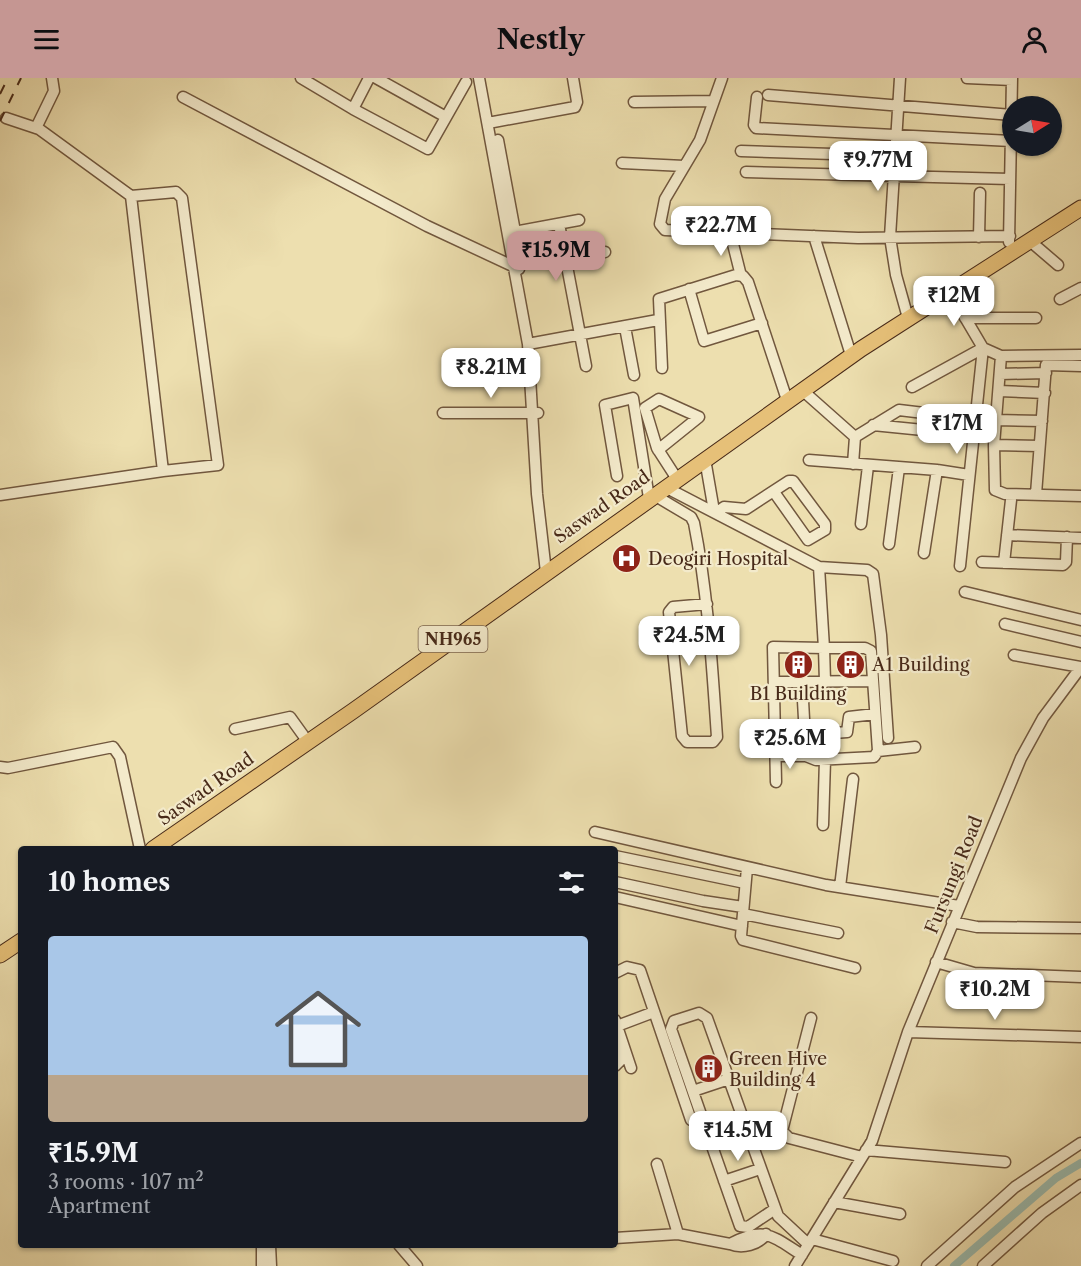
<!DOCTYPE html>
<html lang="en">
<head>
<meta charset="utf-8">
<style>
  body { margin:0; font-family:"Libre Caslon Text",serif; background:#242831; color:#f1f3f6; height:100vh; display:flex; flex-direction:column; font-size:22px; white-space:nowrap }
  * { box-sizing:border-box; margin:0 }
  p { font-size:20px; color:#9ea1a6 }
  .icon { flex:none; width:33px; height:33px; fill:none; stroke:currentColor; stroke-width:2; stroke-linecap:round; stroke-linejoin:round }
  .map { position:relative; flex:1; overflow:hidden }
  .drawer { position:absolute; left:18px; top:768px; width:600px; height:402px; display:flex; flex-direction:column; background:#171b24; border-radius:6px; box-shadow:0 2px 4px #0004 }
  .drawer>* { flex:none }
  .needle { width:39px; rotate:79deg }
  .tools { position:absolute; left:1002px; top:18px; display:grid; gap:12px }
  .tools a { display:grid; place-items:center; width:60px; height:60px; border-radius:50%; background:#171b24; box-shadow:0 2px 4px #0004; font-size:30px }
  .price { position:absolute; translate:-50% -51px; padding:0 14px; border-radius:12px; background:#fff; color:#222; font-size:20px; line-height:39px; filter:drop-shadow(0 2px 3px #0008) }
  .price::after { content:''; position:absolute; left:50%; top:36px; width:18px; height:14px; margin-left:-9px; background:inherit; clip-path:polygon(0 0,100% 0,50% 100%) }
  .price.on { background:#c59692; color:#111 }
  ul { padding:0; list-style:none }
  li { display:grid; align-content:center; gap:12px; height:318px; padding:0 30px }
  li+li { border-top:2px solid #363941 }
  li span { display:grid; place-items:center; height:186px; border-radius:6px; color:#555 }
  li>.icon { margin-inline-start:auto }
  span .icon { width:108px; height:108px; fill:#fffc; stroke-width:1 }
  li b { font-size:26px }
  h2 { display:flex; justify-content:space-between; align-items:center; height:72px; padding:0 30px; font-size:26px }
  header { display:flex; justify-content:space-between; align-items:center; height:78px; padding:0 30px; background:#c59692; color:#111; font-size:27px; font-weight:700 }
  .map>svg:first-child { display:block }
</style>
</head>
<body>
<header><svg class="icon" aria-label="menu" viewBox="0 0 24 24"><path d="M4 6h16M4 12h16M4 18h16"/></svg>Nestly<svg class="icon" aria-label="person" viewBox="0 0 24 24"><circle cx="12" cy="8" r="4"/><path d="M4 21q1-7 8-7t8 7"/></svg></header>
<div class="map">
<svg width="1081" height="1188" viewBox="0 0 1081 1188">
  <rect width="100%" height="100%" fill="#eddfaf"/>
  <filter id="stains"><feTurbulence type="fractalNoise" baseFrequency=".00333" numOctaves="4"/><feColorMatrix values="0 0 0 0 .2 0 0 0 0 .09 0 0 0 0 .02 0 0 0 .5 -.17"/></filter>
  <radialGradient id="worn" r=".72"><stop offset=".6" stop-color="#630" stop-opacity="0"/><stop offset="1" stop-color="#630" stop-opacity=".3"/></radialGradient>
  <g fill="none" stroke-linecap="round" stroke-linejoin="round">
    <path stroke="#9abcb0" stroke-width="8" d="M954,1188l102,-88 25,-15"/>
    <defs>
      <path id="minor" d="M301,0l52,31 16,-31
        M376,0l70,39
        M479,0l49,266 9,150 9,78
        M722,0l-22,62 -35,59 -5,25 5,6 193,8 152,-2
        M900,0l-10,159 6,38 12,43
        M967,0l45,2
        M768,17l244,20
        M183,19l244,129 92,43
        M757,19l-3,28 2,3 255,13
        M634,24l79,-1
        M353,31l75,40 38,-67
        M6,40l33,11 92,67
        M488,45l87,-16 2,-5 -4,-24
        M36,50l18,-37 -2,-13
        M498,62l18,97
        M741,73l155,5
        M622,85l62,3
        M746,94l264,7
        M559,146l27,142
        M730,154l11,44
        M508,155l71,-13
        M814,158l37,119
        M979,159l1,-44
        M1030,163l28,24
        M1009,164l3,-164
        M566,182l39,-8
        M689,211l15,52 58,-18
        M950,214l33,56 18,8 80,-1
        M1060,221l21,-11
        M965,240h71
        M625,249l9,48
        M528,266l130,-24
        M1001,278l-7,89 1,45 10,4 76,2
        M662,290l-3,-69 77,-24 7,1 5,6 39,118
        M1000,296l46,-1
        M912,309l71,-39
        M802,312l53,47
        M999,313l46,2
        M443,335h95
        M996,342l46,1
        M873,347l100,10
        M855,359l44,-27 75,9
        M994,367l45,1
        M658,372l41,-33 -40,-18 -14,9 12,40 20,31
        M705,381l9,52
        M809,382l128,10 32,5
        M853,386l2,-27
        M617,398l-12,-71 28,-7 16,100
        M665,409l154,80 48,3 6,4 8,61 7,103
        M1036,416l10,-129 35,1
        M0,417l163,-24 -32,-275 45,-4 6,6 36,267 -55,6
        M654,417l37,22 3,6c14,71 18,142 23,214l-4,5h-26l-5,-6 -13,-124 4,-5 34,-3
        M717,434l7,-5 22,2 43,-28h4l32,43v6l-17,10 -34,-48
        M861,446l7,-58
        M1007,457l74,3
        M889,466l10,-76
        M924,475l13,-83
        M982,484l81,3 3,-3 1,-25
        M1004,485l7,-63
        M960,488l23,-218
        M965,514l116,28
        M1005,546l76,18
        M1014,577l67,12
        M774,604l98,-1
        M802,604l4,74 10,4 58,-3 4,-6 -7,-100 -6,-3h-41l-5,-81
        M235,651l55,-12 18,25
        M805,657l42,-3 2,-15 26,-3
        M878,673l37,-4
        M776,678h30
        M0,689l8,1 105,-21 7,10 20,92
        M776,704l-3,-135 51,1 1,34
        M823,747l2,-65
        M595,754l231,53 133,21
        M615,778l130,27
        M747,790l-6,68 2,4 112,28
        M615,804l88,19 40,6
        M840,809l13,-108
        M615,819l127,29
        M743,836l95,19
        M952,844l25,5 104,1
        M936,884l38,11 107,4
        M615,895l12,-6 13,3 51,150
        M811,940l-29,113 7,7 73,19
        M615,942l16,48
        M617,948l37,-14
        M908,954l173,5
        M615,988l5,-5 -5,-23
        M693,1013l36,-12
        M708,1058l37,-11
        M866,1072l139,12
        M657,1086l21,70 52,10
        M724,1103l36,-12
        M834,1124l66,12
        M775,1131l-27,18 -8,-1 -69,-197 3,-8 25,-8 8,5 71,198 30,28
        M766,1156c-7,11 -24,15 -36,10 35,-18 42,-8 72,11
        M615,1160l63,-4
        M812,1161l81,22
        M270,1167l1,21
        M399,1167l18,21
        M262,1188v-21
        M795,1188l77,-125 36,-109 113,-274 22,-40 38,-51
        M927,1188l88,-79 66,-44
        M983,1188l59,-53 39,-28"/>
      <path id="highway" d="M153,771l200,-138 508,-362 220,-141
        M0,877l21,-14"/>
    </defs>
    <use href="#minor" stroke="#71573e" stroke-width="13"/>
    <use href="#highway" stroke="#482a19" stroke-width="17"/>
    <use href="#minor" stroke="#f3eacb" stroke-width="10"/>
    <use href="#highway" stroke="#e6c078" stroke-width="15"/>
    <path stroke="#482a19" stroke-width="2" stroke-dasharray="10 10" stroke-linecap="butt" d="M0,16l8,-16
      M0,43l21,-43"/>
  </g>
  <defs>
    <symbol id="hospital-disc" viewBox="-11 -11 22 22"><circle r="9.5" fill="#8f2418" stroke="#f3eacb"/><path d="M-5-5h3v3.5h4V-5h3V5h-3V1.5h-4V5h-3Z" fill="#fff"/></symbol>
    <symbol id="building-disc" viewBox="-11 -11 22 22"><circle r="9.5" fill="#8f2418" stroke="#f3eacb"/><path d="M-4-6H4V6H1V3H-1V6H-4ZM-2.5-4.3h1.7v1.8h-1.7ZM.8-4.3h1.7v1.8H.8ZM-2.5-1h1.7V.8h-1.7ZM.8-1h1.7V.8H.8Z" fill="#fff"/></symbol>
  </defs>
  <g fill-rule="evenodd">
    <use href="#hospital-disc" x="610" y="464" width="33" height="33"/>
    <use href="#building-disc" x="782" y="570" width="33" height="33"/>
    <use href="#building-disc" x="834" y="570" width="33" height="33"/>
    <use href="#building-disc" x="692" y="974" width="33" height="33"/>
  </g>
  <g text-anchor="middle" stroke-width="4.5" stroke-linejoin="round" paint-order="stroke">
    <rect fill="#f3eacb" stroke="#7b644e" stroke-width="1.5" x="418.5" y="548" width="69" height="26" rx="4.5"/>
    <g font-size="16" font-weight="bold" fill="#482a19">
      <text x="453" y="567">NH965</text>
    </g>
    <g font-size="18" fill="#482a19" stroke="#f3eacb">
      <text transform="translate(602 429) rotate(-35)" y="6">Saswad Road</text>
      <text transform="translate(206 711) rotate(-35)" y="6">Saswad Road</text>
      <text transform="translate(954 797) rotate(-68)" y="6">Fursungi Road</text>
    </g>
    <g font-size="18" fill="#482a19" stroke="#f3eacb" text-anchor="start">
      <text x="648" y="487">Deogiri Hospital</text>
      <text x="872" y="593">A1 Building</text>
      <text x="798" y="622" text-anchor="middle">B1 Building</text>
      <text x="729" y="987">Green Hive<tspan x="729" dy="21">Building 4</tspan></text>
    </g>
  </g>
  <rect width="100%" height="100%" filter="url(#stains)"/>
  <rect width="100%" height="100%" fill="url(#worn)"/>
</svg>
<div class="tools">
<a><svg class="needle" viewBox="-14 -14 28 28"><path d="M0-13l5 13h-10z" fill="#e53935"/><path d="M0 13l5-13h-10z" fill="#9ea1a6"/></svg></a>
</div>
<b class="price" style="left:878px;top:114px">₹9.77M</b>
<b class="price" style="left:721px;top:179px">₹22.7M</b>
<b class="price on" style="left:556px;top:204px">₹15.9M</b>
<b class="price" style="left:954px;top:249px">₹12M</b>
<b class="price" style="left:491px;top:321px">₹8.21M</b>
<b class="price" style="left:957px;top:377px">₹17M</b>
<b class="price" style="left:689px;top:589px">₹24.5M</b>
<b class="price" style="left:790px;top:692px">₹25.6M</b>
<b class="price" style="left:995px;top:943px">₹10.2M</b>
<b class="price" style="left:738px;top:1084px">₹14.5M</b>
<section class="drawer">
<h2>10 homes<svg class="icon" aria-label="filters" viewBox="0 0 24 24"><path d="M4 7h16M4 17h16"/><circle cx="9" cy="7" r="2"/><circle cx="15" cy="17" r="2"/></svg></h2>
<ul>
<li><span style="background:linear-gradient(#a9c7e8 75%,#b9a48a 0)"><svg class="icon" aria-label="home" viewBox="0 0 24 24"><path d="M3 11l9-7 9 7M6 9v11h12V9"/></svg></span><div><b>₹15.9M</b><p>3 rooms · 107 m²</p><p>Apartment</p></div></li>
</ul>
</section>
</div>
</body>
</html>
